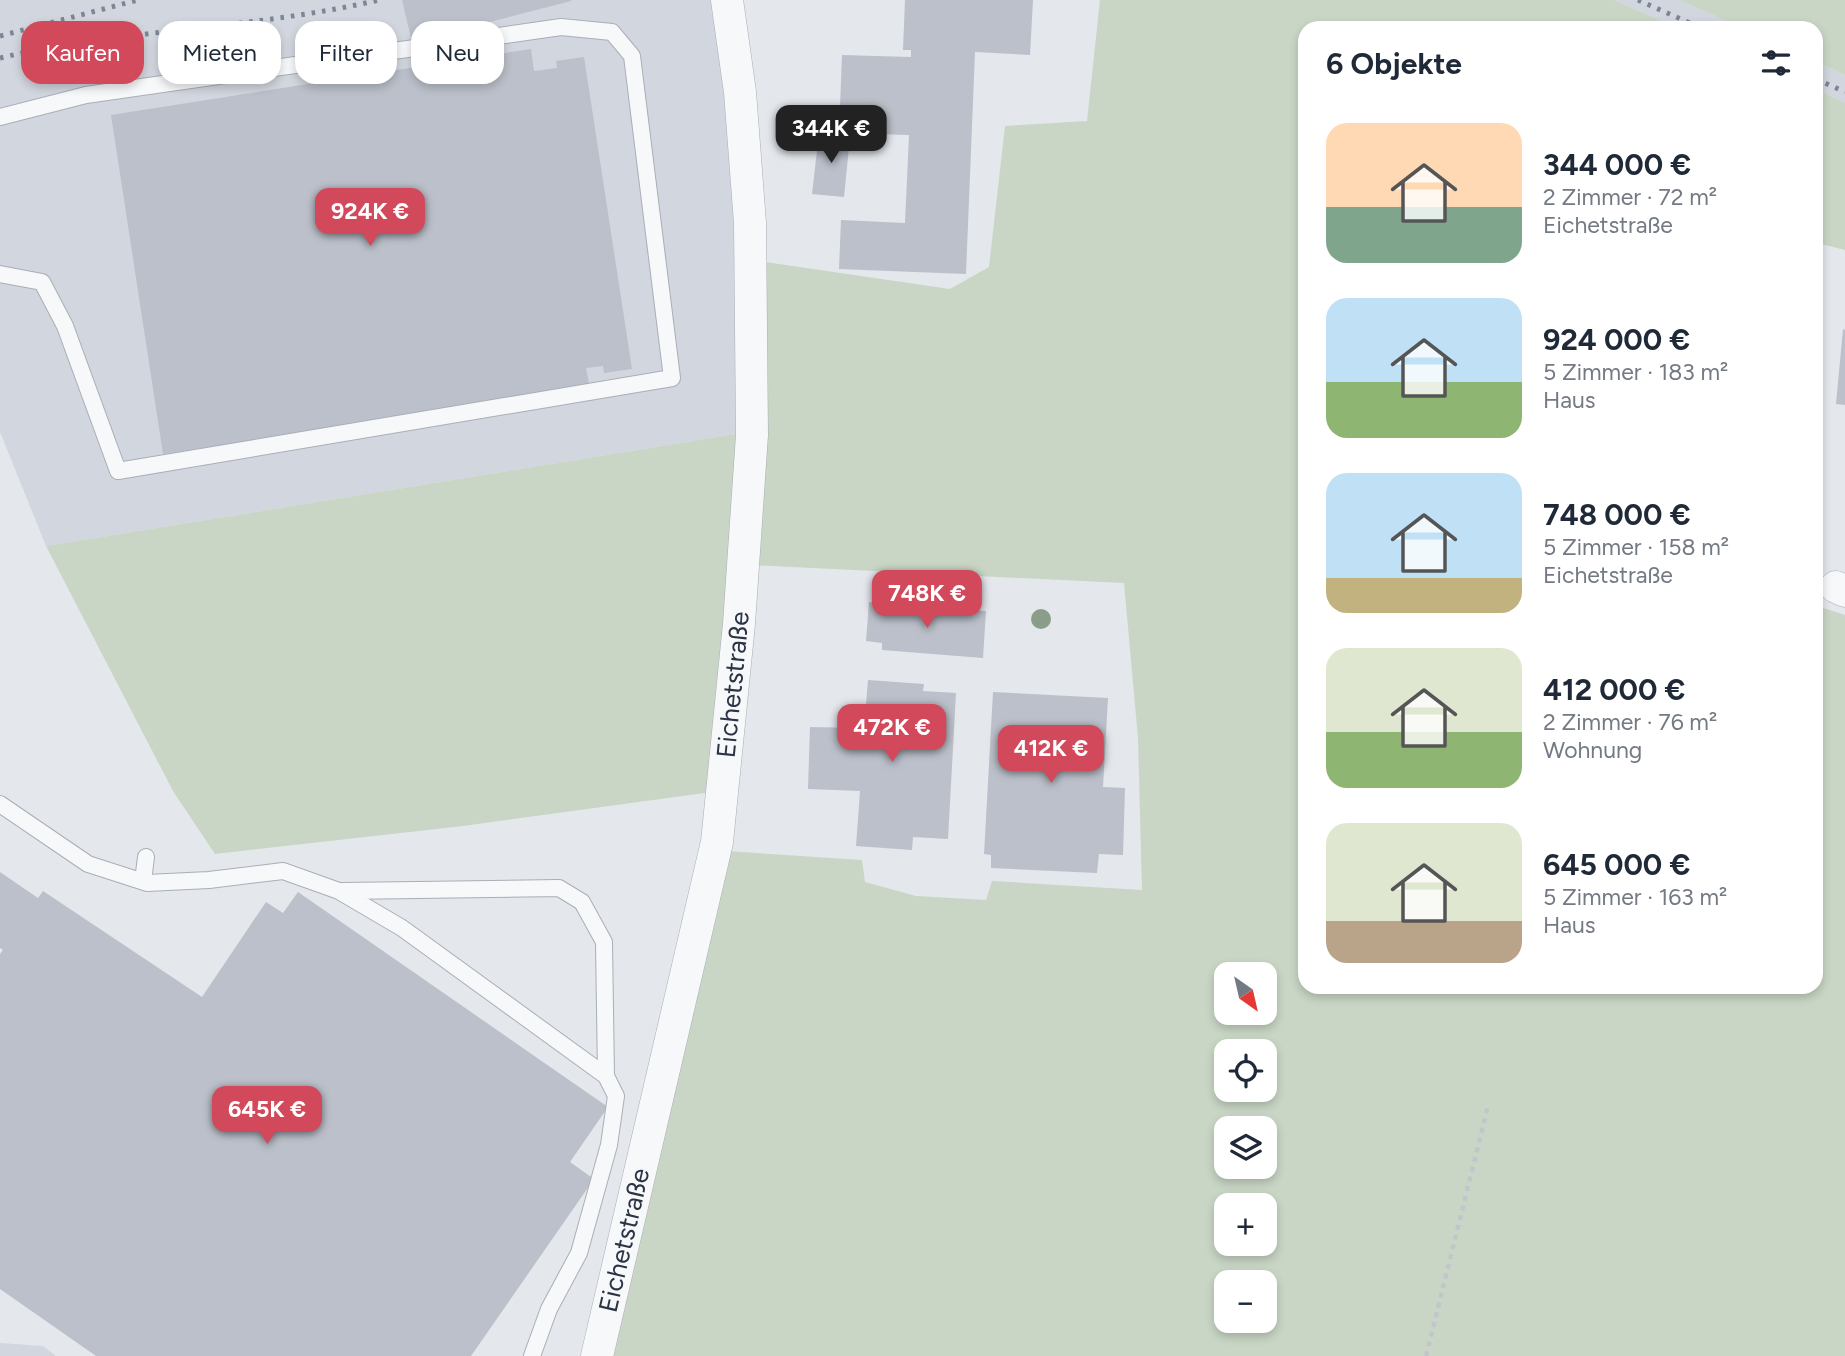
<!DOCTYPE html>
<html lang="de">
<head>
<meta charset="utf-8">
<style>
  body { margin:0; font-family:Figtree,sans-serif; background:#f6f6f7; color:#1f2937; height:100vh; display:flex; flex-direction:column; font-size:26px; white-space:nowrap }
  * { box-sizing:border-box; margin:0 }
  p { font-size:23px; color:#747a83 }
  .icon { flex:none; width:38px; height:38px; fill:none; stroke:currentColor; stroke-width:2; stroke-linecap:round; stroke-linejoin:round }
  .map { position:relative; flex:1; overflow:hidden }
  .panel { position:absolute; left:1298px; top:21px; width:525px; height:973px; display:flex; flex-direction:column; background:#fff; border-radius:21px; box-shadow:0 4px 10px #0003 }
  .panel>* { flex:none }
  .banner { position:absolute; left:21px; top:21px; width:665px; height:63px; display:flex; gap:14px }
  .needle { width:46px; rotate:146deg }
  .fabs { position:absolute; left:1214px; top:962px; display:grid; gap:14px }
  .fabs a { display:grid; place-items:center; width:63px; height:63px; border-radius:14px; background:#fff; box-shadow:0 4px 10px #0003; font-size:35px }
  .price { position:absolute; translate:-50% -60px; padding:0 16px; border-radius:14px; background:#d1495b; color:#fff; font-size:23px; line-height:46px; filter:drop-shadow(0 2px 4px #0008) }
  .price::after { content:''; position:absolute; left:50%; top:42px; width:21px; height:16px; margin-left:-10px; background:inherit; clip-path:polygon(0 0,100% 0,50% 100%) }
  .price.selected { background:#222; color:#fff }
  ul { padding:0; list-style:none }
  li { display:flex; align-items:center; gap:21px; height:175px; padding:0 28px }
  li span { display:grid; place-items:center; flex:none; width:196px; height:140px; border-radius:21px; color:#555 }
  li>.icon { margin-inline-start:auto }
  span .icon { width:84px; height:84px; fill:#fffc; stroke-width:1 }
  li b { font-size:30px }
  h2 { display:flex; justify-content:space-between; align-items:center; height:84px; padding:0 28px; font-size:30px }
  .chip { padding:0 24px; border-radius:21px; background:#fff; box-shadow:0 4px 10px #0003; font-size:24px; line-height:63px }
  .chip.selected { background:#d1495b; color:#fff }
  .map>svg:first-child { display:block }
</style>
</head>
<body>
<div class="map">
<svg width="1845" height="1356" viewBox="0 0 1845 1356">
  <rect width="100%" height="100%" fill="#e4e7ec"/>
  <path fill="#d2d6de" d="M0,0h402l3,11 52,-11h257l22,155 6,278 -696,113 -46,-114z
    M1614,0h65l63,28h-65z
    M1816,62l29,13v28l-28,-13z
    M0,1343l43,3 13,10h-56z"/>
  <path fill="#c9d6c5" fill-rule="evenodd" d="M1100,0h514l63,28h-371v959h510l1,-381 28,9v741h-1234l115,-505 136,9 3,22 51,14 70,4 6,-19 150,9 -4,-152 -14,-155 -373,-18 14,-303 185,27 39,-22 16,-141 82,-5zM1227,975h38v38h-38zM1227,1052h38v38h-38zM1227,1129h38v38h-38zM1227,1206h38v38h-38zM1227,1283h38v38h-38z
    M1679,0h166v75l-28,-13 -1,-34h-74z
    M1817,90l28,13v147l-28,-7z
    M742,433l-30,359 -249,34 -248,28 -42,-63 -127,-245z"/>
  <path fill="#bbc0ca" d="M402,0h169v1l-159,41z
    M905,0h128l-3,55 -55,-3 -9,222 -127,-5 2,-49 64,3 4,-88 -70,-2 3,-78 69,2v-7h-8z
    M531,49l3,22 23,-3 -1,-7 28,-4 48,312 -28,4 -1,-7 -17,2 4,20 -427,66 -52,-339z
    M819,133l31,4 -6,60 -32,-3z
    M1843,329l2,1v75l-9,-1z
    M869,602l117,9 -3,47 -101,-8v-7l-16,-2z
    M868,680l56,4 -1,7 33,2 -8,146 -35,-2 -1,13 -56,-4 4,-55 -52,-2 2,-62 54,1z
    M993,692l115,6 -5,89 22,1 -2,67 -24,-1 -2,19 -106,-5v-13l-7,-1z
    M0,872l38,26 5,-7 159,106 64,-95 17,11 15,-21 310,215 -38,55 24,17 -123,177h-375l-96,-67v-335l3,-4 -3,-2z"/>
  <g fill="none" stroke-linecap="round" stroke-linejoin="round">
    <defs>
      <path id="service" d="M0,117l86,-22 475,-68 51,5 20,24 40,322 -554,93 -53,-145 -23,-44 -42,-8
        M0,804l88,60 59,19 62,-3 74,-9 56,20 63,37 204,148 10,20 -7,49 -30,108 -30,56 -17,47
        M143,881l3,-24
        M342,891l217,-3 23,14 22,40 2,134"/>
      <g id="minor">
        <path d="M1836,587l9,4"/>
        <path id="s1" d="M597,1356l120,-514 22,-218 13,-189 -2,-212 -10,-131 -13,-92"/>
      </g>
    </defs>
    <use href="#service" stroke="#a9aeb7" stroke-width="18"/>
    <use href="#minor" stroke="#a9aeb7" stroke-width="33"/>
    <path stroke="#c2c5cb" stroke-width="4.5" stroke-dasharray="5 5" stroke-linecap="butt" d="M1426,1356l62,-250"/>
    <use href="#service" stroke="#f7f8fa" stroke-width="16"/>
    <use href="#minor" stroke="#f7f8fa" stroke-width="32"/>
    <path stroke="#7d8696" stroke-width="5" stroke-dasharray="3.5 7" stroke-linecap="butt" d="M1638,0l63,28
      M0,36l138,-36
      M0,58c124,-29 254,-29 379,-58
      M1816,79l29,13"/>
  </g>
  <circle fill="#899d89" cx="1041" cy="619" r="10"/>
  <g text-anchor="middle" stroke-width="7" stroke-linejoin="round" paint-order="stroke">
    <g font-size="26" fill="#2b3445" stroke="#f4f6f9">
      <text dy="9" stroke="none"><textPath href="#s1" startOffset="686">Eichetstraße</textPath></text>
      <text dy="9" stroke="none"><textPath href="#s1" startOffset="119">Eichetstraße</textPath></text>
    </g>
  </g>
</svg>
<div class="fabs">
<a><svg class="needle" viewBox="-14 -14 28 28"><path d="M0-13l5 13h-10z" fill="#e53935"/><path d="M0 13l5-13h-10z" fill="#747a83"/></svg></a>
<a><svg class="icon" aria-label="locate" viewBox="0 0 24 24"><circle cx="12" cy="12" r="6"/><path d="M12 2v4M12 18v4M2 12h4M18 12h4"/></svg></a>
<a><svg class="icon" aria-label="layers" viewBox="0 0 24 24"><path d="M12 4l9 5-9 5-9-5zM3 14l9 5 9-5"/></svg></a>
<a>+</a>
<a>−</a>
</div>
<b class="price selected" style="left:831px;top:165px">344K €</b>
<b class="price" style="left:370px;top:248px">924K €</b>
<b class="price" style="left:927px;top:630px">748K €</b>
<b class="price" style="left:892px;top:764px">472K €</b>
<b class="price" style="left:1051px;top:785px">412K €</b>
<b class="price" style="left:267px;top:1146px">645K €</b>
<div class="banner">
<a class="chip selected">Kaufen</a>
<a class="chip">Mieten</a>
<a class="chip">Filter</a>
<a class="chip">Neu</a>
</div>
<section class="panel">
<h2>6 Objekte<svg class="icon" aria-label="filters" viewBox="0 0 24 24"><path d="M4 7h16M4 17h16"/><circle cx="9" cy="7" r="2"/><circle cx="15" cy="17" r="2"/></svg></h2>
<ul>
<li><span style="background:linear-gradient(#ffd9b3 60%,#7fa58c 0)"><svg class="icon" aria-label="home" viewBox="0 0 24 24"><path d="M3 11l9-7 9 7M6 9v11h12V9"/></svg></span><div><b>344 000 €</b><p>2 Zimmer · 72 m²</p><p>Eichetstraße</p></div></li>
<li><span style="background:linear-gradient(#bfe0f5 60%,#8fb573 0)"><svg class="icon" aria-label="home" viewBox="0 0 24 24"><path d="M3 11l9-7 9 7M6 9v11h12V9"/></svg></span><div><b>924 000 €</b><p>5 Zimmer · 183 m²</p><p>Haus</p></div></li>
<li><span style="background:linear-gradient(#bfe0f5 75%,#c2b280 0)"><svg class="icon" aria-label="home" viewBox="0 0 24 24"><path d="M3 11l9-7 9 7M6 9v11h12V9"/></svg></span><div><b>748 000 €</b><p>5 Zimmer · 158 m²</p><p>Eichetstraße</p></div></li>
<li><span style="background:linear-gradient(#dfe7d0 60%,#8fb573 0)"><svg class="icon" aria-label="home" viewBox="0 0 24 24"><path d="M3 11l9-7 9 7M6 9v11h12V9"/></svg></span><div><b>412 000 €</b><p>2 Zimmer · 76 m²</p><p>Wohnung</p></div></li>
<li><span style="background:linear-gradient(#dfe7d0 70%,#b9a48a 0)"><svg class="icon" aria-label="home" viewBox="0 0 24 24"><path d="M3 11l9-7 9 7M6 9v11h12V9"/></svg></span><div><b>645 000 €</b><p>5 Zimmer · 163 m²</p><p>Haus</p></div></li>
</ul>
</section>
</div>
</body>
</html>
